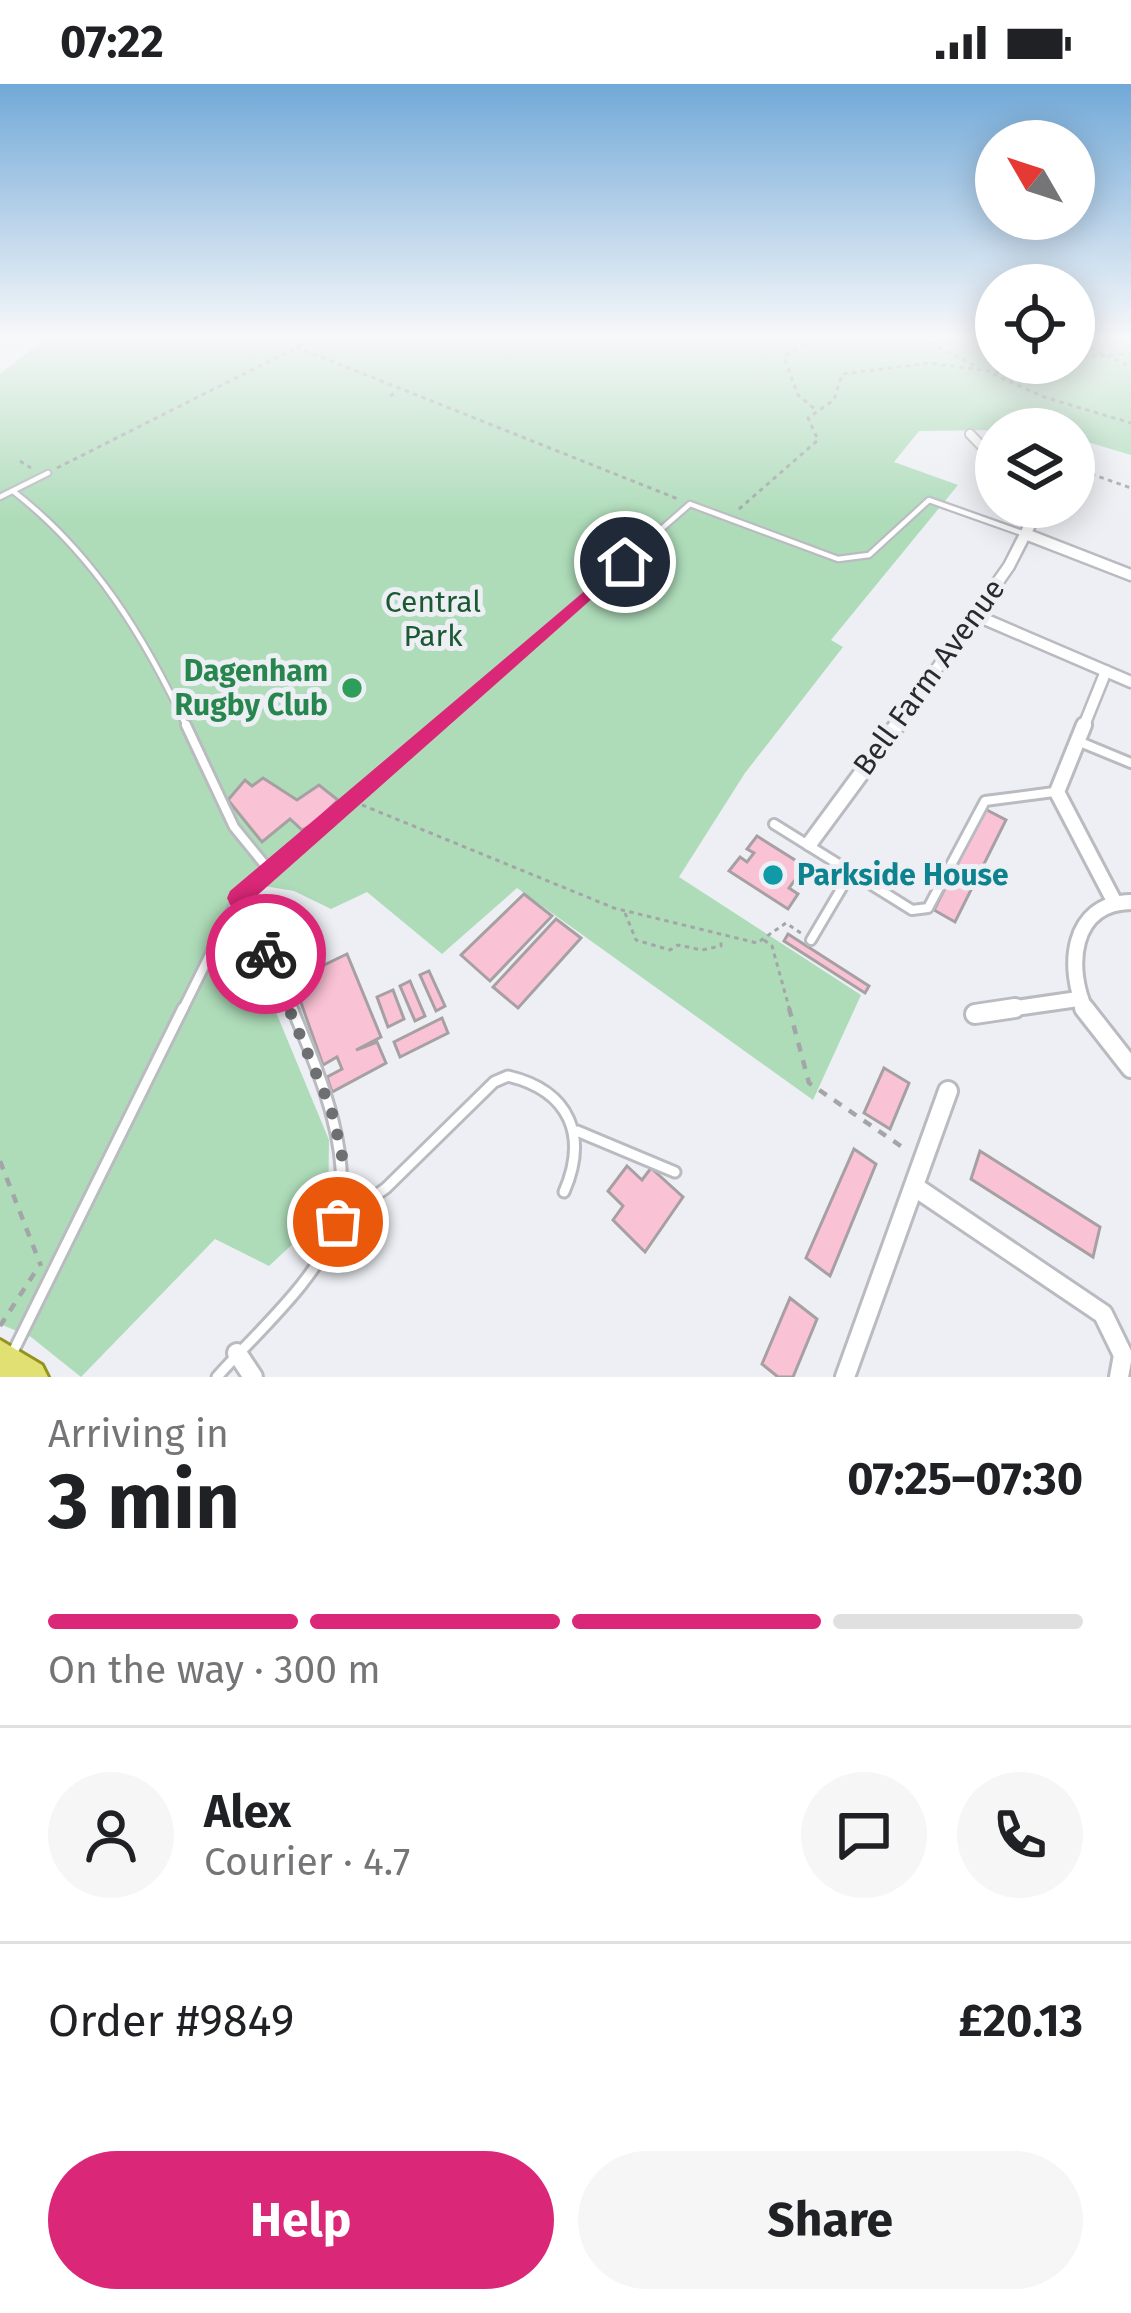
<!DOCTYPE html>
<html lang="en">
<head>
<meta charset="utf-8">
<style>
  body { margin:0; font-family:"Fira Sans",sans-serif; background:#f6f6f6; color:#202124; height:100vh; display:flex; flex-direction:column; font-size:45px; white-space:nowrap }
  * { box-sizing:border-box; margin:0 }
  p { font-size:39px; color:#757577 }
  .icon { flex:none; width:66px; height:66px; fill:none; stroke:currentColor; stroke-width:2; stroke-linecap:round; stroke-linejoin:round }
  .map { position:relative; height:1293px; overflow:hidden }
  .drawer { display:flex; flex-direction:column; background:#fff; flex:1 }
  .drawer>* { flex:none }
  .needle { width:78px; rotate:309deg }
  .tools { position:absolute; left:975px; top:36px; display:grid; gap:24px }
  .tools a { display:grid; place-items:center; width:120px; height:120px; border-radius:50%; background:#fff; box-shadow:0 6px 30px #0003; font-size:60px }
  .pin { position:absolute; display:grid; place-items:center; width:102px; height:102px; color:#fff; margin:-51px; border:6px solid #fff; border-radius:50%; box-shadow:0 3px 12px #0007 }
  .courier { position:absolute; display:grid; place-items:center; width:120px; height:120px; margin:-60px; border:9px solid #db2777; border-radius:50%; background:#fff; color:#222; box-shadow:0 3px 15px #0007 }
  .overview em { font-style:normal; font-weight:700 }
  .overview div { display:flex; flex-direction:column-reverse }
  .overview { display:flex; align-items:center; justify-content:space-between; height:204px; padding:0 48px }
  h1 { font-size:78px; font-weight:700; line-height:90px }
  .bar { display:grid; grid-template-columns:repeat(4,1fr); gap:18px 12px; align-content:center; height:144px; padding:0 48px }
  .bar i { height:15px; border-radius:9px; background:#e0e0e0 }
  .bar .active { background:#db2777 }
  .bar p { grid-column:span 4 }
  .line { display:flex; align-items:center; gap:30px; padding:0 48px; border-top:3px solid #e0e0e0 }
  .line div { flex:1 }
  .round { display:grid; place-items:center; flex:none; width:126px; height:126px; border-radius:63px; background:#f6f6f6 }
  .primary-button { display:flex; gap:24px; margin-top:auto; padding:24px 48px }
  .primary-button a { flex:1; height:138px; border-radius:72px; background:#db2777; color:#fff; font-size:48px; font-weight:700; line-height:138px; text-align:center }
  .primary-button a+a { background:#f6f6f6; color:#202124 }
  .status { display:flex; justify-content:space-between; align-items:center; height:84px; padding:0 60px; background:#fff; direction:ltr }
  .status svg { height:33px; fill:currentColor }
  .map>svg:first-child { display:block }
  .green { fill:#aedcb9 }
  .building { fill:#f9c2d5; stroke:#a6a0a2; stroke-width:3 }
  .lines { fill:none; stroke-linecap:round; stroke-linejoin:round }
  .lane-far2-casing { stroke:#babbc0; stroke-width:9 }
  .lane-far1-casing { stroke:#babbc0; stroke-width:14 }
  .lane-casing { stroke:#babbc0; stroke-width:15 }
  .street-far3-casing { stroke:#babbc0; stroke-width:12 }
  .street-far2-casing { stroke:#babbc0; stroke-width:15 }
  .street-far1-casing { stroke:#babbc0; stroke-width:20 }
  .street-casing { stroke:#babbc0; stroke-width:24 }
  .primary-casing { stroke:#94931e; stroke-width:6 }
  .path-far1 { stroke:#a4a5a9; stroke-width:3; stroke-dasharray:4.5 4.5; stroke-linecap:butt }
  .path { stroke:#a4a5a9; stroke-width:4.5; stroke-dasharray:9 9; stroke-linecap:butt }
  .lane-far2 { stroke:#fff; stroke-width:4.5 }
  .lane-far1 { stroke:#fff; stroke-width:8 }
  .lane { stroke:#fff; stroke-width:9 }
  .street-far3 { stroke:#fff; stroke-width:8 }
  .street-far2 { stroke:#fff; stroke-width:10 }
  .street-far1 { stroke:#fff; stroke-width:14 }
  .street { stroke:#fff; stroke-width:18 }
  .primary { fill:#e1e073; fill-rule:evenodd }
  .route { fill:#db2777 }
  .done { stroke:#6e6f72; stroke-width:12; stroke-dasharray:0 21.6 }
  .leisure-dot { fill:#2e9e5b; stroke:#edeff4; stroke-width:4.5 }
  .culture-dot { fill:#0f9aa8; stroke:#edeff4; stroke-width:4.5 }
  .labels { text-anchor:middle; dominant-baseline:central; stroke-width:10; stroke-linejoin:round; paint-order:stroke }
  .park-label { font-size:30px; fill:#1a5a32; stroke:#edeff4 }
  .leisure-label { font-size:30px; font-weight:bold; fill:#27864d; stroke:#edeff4; text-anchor:end }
  .street-label { font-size:30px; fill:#292a2c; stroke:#edeff4 }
  .culture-label { font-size:30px; font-weight:bold; fill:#0d838f; stroke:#edeff4; text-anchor:start }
</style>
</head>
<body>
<div class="status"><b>07:22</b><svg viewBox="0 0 49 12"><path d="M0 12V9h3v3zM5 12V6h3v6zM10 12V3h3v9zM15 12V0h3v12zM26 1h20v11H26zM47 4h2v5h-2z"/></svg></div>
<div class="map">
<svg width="1131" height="1293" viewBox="0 0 1131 1293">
  <rect width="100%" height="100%" fill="#edeff4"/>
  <path class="green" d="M45,255H996V279H1074V255H1131V371L1074,354V345L919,347L894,378L958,401L831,556L843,563L745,689L679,793L861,911L813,1016L517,804L442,870L367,808L331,825L294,807L253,800L234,827L329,1056L328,1127L269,1182L215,1155L81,1293L31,1253L0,1240V290Z"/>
  <path class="building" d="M263,694L297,716L319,701L338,716L313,740L302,746L290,735L262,758L228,716L245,696L252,702Z
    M985,725L1006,736L955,838L934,826Z
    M757,752L814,788L806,799L797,793L789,804L798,810L788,825L729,787L740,773L747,778L754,769L747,765Z
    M524,810L552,832L490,897L461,871Z
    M556,835L581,854L518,924L493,903Z
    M788,850L869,902L865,909L784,857Z
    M347,870L381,953L356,966L377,958L386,979L332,1008L327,993L342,985L337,973L323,981L293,896Z
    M429,887L445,922L436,927L420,891Z
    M410,897L425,932L415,937L400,902Z
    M393,906L404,935L388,943L377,913Z
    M442,934L448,949L400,973L394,958Z
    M884,984L909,999L890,1045L864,1029Z
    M854,1065L876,1080L830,1192L806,1174Z
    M980,1067L1100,1143L1093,1173L971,1095Z
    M627,1082L642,1096L651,1084L683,1113L645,1168L613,1136L623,1122L608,1107Z
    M790,1214L817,1235L793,1293H778L762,1280Z"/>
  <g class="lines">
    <g class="lane-far2-casing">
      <path id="lane-far2" d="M13,407C93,469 145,553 187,644
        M0,413L48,389
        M433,644L690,420L838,475L869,471L929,416L1025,450"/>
    </g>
    <g class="lane-far1-casing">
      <path id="lane-far1" d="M186,641L234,743L269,786
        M1080,658L1131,679
        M774,740L912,826L928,824L985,717L1054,708
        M238,814L294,927
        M811,856L850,790
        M182,927L238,814L437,641"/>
    </g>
    <g class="lane-casing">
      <path id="lane" d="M577,1047L675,1088
        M337,1139L386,1104L494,998L508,992C571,1007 588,1053 564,1108
        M13,1268L183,924
        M217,1293C253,1252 322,1192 336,1140C356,1071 318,987 292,924"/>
    </g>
    <g class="street-far3-casing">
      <path id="street-far3" d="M970,350L996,377"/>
    </g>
    <g class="street-far2-casing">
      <path id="street-far2" d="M1028,451L1131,491
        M975,531L1131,598
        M895,644L1009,482L1039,423
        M1083,644L1106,587"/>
    </g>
    <g class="street-far1-casing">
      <path id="street-far1" d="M1084,641L1057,708L1114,817
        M810,759L897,641
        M995,927L1078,915
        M1086,927C1066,885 1070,819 1131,818"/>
    </g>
    <g class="street-casing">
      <path id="street" d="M1084,924L1131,984
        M975,930L1015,924
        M915,1103L1103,1230L1123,1271L1119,1293
        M237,1269L253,1293
        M845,1293L948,1007"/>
    </g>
    <g class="primary-casing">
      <path id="primary" d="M0,1256L42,1281L48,1293H0Z"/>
    </g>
    <path class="path-far1" d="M812,255L784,273L798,311L817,327
      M922,255L979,284
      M1074,256L1131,283
      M296,263L678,415
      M1074,273L1131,270
      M993,290L1044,313L1131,339
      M390,312L398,307
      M20,377L31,384
      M57,384L313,255
      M1074,384L1131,404
      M739,425L818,356L808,334L834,316L842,290L929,279L1013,290L1044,279
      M362,721L614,824L757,859L786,839L804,851
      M625,829L636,856L670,866L678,861L702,866L721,862V855
      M764,856L772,862L790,927"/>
    <path class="path" d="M789,924L809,999L908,1067
      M0,1077L41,1182
      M0,1242L39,1182"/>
    <use href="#lane-far2" class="lane-far2"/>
    <use href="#lane-far1" class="lane-far1"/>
    <use href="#lane" class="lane"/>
    <use href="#street-far3" class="street-far3"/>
    <use href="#street-far2" class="street-far2"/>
    <use href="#street-far1" class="street-far1"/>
    <use href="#street" class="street"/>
    <use href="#primary" class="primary"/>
  </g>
  <linearGradient id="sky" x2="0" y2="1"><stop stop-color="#72a9d8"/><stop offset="0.58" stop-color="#f7f8fa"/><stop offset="1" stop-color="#f7f8fa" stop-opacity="0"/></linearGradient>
  <rect width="1131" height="436" fill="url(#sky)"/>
  <path class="route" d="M625,473L630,481L251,817L278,870L274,878H257L227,814L230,807Z"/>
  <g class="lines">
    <path class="done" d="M266,870L331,1025L342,1070L338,1138"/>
  </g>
  <circle class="leisure-dot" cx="352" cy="604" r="12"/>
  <circle class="culture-dot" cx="773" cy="791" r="12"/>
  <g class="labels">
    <g class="park-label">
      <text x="433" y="518">Central<tspan x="433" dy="34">Park</tspan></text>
    </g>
    <g class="leisure-label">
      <text x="328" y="587">Dagenham<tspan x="328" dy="34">Rugby Club</tspan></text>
    </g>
    <g class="street-label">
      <text transform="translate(929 593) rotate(-54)">Bell Farm Avenue</text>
    </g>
    <g class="culture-label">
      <text x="797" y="791">Parkside House</text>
    </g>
  </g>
</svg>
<div class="tools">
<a><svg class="needle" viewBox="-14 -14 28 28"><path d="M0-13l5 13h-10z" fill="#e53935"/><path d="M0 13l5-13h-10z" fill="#757577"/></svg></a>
<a><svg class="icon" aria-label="locate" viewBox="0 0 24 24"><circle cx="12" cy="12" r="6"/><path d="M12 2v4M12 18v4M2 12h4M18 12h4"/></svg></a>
<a><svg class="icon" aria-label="layers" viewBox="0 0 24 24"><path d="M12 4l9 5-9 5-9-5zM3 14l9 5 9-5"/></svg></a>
</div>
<div class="pin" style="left:338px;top:1138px;background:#ea580c"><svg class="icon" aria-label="bag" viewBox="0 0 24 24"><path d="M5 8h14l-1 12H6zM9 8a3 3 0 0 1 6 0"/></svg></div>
<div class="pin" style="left:625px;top:478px;background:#1f2937"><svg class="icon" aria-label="home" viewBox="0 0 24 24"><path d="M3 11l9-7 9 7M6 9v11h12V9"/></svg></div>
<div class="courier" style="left:266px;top:870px"><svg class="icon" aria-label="bike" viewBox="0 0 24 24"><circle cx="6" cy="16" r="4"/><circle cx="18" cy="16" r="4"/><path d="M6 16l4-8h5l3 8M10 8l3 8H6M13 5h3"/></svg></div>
</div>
<section class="drawer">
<div class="overview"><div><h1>3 min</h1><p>Arriving in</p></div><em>07:25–07:30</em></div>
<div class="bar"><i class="active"></i><i class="active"></i><i class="active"></i><i></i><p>On the way · 300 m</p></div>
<div class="line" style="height:216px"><a class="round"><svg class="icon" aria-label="person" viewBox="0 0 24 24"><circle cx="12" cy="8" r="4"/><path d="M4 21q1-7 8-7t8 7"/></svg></a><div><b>Alex</b><p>Courier · 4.7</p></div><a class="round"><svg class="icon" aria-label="chat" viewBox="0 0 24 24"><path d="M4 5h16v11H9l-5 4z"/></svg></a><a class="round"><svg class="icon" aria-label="phone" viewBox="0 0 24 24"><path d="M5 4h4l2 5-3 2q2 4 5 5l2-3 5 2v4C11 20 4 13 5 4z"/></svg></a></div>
<div class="line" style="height:156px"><div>Order #9849</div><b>£20.13</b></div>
<div class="primary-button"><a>Help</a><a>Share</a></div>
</section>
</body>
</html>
